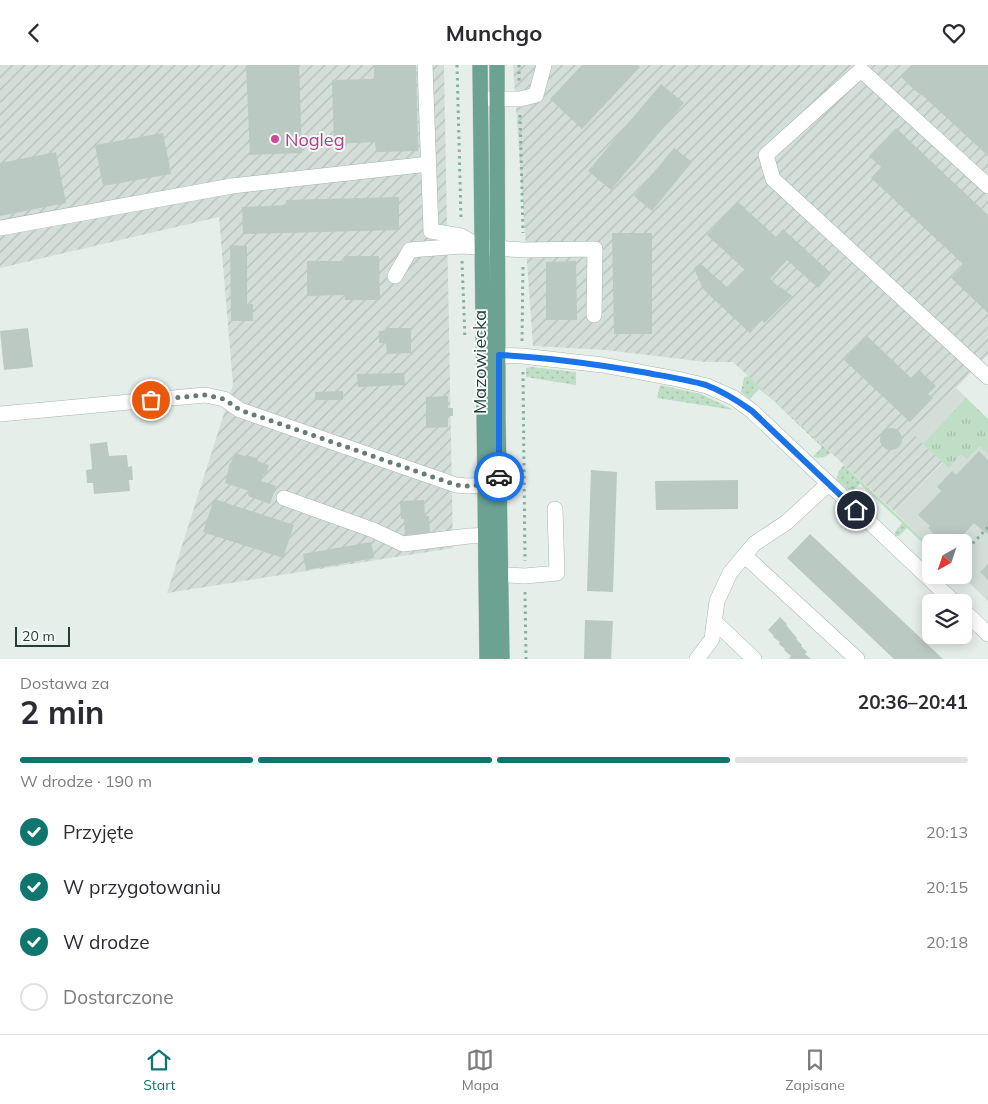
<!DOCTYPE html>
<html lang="pl">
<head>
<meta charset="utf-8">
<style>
  body { margin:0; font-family:Mulish,sans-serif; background:#f2f2f3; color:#2b2b33; height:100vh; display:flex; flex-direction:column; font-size:19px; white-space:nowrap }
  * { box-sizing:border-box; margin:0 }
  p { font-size:16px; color:#7c7c81 }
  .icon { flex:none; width:28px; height:28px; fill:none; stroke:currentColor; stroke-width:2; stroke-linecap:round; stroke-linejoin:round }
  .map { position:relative; height:594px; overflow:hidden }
  .sheet { display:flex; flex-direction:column; background:#fff; flex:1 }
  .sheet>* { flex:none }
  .needle { width:32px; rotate:220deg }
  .tools { position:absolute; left:922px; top:469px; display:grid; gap:10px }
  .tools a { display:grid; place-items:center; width:50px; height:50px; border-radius:8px; background:#fff; box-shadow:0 2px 12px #0003; font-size:25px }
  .scale { position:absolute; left:15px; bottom:12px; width:55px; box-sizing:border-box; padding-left:5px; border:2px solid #243f37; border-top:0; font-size:14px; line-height:18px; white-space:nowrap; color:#243f37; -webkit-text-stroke:4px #f6faf8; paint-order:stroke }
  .pin { position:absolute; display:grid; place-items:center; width:42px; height:42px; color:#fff; margin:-21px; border:2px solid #fff; border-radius:50%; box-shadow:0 1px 5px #0007 }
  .courier { position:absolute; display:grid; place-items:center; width:50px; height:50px; margin:-25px; border:4px solid #1a73e8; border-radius:50%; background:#fff; color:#222; box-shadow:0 1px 6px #0007 }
  .overview em { font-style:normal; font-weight:700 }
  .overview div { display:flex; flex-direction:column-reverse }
  .overview { display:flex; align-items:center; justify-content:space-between; height:85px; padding:0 20px }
  h1 { font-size:32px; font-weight:700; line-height:38px }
  .bar { display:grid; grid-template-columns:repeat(4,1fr); gap:8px 5px; align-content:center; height:60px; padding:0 20px }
  .bar i { height:6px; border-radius:4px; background:#e1e1e2 }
  .bar .on { background:#0f766e }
  .bar p { grid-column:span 4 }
  ol { padding:0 20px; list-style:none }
  li { display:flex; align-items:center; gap:15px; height:55px }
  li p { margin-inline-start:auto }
  li .icon { padding:5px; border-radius:50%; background:#0f766e; color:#fff; stroke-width:4 }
  li:last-child { color:#7c7c81 }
  li i { width:28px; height:28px; border:2px solid #e1e1e2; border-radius:50% }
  header { display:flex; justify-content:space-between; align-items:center; height:65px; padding:0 20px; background:#fff; font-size:22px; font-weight:700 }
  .dock { display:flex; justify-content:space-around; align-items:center; height:70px; border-top:1px solid #e1e1e2; background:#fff; font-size:14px; color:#7c7c81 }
  .dock a { display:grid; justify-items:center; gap:2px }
  .dock .on { color:#0f766e }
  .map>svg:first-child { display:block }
  .built { fill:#d3ded8 }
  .industrial { fill:url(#industrial-furrows) }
  .grass { fill:url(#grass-dots) }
  .park { fill:url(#park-tufts) }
  .building { fill:#bac9c2 }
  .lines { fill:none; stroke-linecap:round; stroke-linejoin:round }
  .minor-casing { stroke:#a7b6b0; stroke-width:16 }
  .major-casing { stroke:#c2c9c7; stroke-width:16 }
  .path { stroke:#86b0a1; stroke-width:3; stroke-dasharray:2.5 4; stroke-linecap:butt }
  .minor { stroke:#fff; stroke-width:15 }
  .major { stroke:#6ba291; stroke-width:15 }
  .done { stroke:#687c75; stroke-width:5; stroke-dasharray:0 9 }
  .route { stroke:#1a73e8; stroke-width:6 }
  .hotel-dot { fill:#d1479c; stroke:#f6faf8; stroke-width:2 }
  .labels { text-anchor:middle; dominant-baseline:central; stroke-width:4; stroke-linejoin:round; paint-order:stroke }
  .hotel-label { font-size:18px; fill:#b23c85; stroke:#f6faf8; text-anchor:start }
  .street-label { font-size:18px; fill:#243f37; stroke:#f6faf8 }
</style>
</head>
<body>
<header><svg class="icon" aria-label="back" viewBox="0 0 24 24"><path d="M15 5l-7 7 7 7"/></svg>Munchgo<svg class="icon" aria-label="heart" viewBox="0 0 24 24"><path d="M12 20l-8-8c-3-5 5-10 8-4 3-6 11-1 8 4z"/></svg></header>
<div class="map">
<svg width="988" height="594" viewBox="0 0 988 594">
  <defs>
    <pattern id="industrial-furrows" width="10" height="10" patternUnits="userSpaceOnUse" patternTransform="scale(1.25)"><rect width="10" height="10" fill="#d3ded8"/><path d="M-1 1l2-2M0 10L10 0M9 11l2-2" fill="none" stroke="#b5c0ba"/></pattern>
    <pattern id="grass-dots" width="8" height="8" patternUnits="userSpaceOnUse" patternTransform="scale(1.25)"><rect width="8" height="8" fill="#bfdec6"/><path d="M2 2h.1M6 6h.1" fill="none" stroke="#a4c0ab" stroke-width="1.8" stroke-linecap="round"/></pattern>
    <pattern id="park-tufts" width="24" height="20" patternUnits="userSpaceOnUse" patternTransform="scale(1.25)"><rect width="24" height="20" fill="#bfdec6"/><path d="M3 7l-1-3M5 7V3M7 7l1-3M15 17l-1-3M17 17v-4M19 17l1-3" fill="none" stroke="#a4c0ab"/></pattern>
  </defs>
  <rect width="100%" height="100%" fill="#e5eee9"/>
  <path class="built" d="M956,323L988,354V536L961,510H964V478H931V482L895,447L942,398L912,370Z"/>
  <path class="industrial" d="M0,0H444L453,483L167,528L233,320L219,152L0,203Z
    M513,0H988V289L913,369L942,397L895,447L733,297H706L606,285L533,281Z"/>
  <path class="grass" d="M531,302L576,307V320L526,312V303Z
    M748,311L831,388C826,392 819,394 813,392L822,382L773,335L759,324L750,334L741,327L744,313Z
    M660,320L701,329L734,345L657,333Z
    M844,400L931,482V486L907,463L899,471H895V467L902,458L860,419L851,427L836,415L839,406Z"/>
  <path class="park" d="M966,333L988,354V388L980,381L967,394L961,389L949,403L923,379Z"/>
  <path class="building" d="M246,0H299L302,88L250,90Z
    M374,0H416L418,86L376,87L375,77L334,79L332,15L374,14Z
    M582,0H638L640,2L582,64L550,34Z
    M912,0H988V91L920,28L919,29L901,12Z
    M661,19L684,38L611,125L588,106Z
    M896,63L988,150V248L951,213L964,200L871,113L881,102L869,91Z
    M163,68L171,109L103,121L95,80Z
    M674,83L692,97L652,146L634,131Z
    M56,87L66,138L0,151V98Z
    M399,132V165L243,169L242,142L287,140L286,135Z
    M738,137L776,172L783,164L831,208L818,223L787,195L770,214L780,223L781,222L792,231L764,258L762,255L750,268L703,224L694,203L700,198L728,223L745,205L707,170Z
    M612,168H652V269H614Z
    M230,180L247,181V239H253V256H231Z
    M344,191H379L380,235H345V230L307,231V196H344Z
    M576,196L577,255H546V197Z
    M28,263L33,302L4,305L0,266Z
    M386,263H411V288L387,289L386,278H379V266H386Z
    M867,271L911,313L919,305L936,321L928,329L933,333L910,357L844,295Z
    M404,308L405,320L358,322L357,309Z
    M343,326V335H315V327Z
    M448,331V343H453V351H448V362L426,363V332Z
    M880 374a11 11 0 1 1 22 0a11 11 0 1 1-22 0Z
    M107,377L109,391L127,390L128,402L132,401L133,415H129L130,426L94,429L93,418H87L86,405L92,404L90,379Z
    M979,386L988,395V468L987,469L974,458L956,478H947L940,471L938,473L928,463L930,461L918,450L941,426L937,422L952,406L956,410Z
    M235,388L247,392V390L258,394L257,396L269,400L266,410L263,409L261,416L276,421L270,439L248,431L249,426L225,418L230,398H231Z
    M591,405L617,407L613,527L587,526Z
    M738,415V444L656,445L655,416Z
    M214,434L294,460L283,493L203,467Z
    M424,435L425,451H429L430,469L405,470L404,454H401L400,436Z
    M810,469L943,594H894L787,493Z
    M371,477L374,493L306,505L303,489Z
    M988,499V515L980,507Z
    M780,552L787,559L786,560L797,573L796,574L802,580L801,581L807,587L805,589L811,594H791L789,593L791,591L784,585L785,584L779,579L780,577L773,572L774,571L768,565Z
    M585,555L613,556L611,594H584Z"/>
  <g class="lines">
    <g class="minor-casing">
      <path id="minor" d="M425,0L431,166L461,171L478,181
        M484,34H520L536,30L544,0
        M988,121L861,5L766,90L773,114L988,312
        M0,163L232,121L429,99
        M395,211L410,185L462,181L524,185L595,184L594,250
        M487,290L522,291L603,300L677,314L707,321L734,333L752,346L955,538
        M0,349L205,330L224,334L240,345L456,420L468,421L498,419
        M284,433L373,465L403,479L469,471L497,470
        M745,491L857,594
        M487,509L525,511L557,508L555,444
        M964,546L988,569
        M714,556L754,594
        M697,594L712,574L717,536L730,508L754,479L787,457L828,419"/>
    </g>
    <g class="major-casing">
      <path id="major" d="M480,0L487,594
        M497,0L498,354L502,594"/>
    </g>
    <path class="path" d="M457,0L461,154
      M519,0V18
      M520,50L523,168
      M462,196L465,274
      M522,276L523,200
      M523,307L525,496
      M964,488L988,462
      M525,527L526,594"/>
    <use href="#minor" class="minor"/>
    <use href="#major" class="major"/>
  </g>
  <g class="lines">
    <path class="done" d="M151,335L205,330L224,334L240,345L456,420L468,421L500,418L499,412"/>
    <path class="route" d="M499,412V290C547,292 595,299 642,307C663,311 685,314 706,320C722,326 738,336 752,346L856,445"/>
  </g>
  <circle class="hotel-dot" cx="275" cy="74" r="5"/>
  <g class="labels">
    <g class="hotel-label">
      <text x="285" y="74">Nogleg</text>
    </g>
    <g class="street-label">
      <text transform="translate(479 297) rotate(-90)">Mazowiecka</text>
    </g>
  </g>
</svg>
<div class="tools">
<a><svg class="needle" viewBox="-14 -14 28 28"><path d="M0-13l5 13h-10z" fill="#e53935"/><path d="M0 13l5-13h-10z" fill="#7c7c81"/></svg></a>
<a><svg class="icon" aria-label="layers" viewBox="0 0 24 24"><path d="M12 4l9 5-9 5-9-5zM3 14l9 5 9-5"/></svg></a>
</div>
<div class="scale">20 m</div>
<div class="pin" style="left:151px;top:335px;background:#ea580c"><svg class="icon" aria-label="bag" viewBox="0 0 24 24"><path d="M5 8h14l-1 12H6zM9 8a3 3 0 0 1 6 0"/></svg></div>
<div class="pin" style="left:856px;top:445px;background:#1f2937"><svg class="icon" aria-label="home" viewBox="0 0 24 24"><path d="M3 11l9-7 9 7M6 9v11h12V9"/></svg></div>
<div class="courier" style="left:499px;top:412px"><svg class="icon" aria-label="car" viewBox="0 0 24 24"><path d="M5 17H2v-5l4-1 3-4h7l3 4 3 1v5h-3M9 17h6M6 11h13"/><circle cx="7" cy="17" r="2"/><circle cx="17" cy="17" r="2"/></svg></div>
</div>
<section class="sheet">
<div class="overview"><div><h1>2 min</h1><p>Dostawa za</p></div><em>20:36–20:41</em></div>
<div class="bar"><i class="on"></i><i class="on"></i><i class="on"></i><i></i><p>W drodze · 190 m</p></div>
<ol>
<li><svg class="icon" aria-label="check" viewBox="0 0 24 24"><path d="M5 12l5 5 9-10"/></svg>Przyjęte<p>20:13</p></li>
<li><svg class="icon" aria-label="check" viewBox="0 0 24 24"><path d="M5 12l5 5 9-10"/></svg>W przygotowaniu<p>20:15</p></li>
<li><svg class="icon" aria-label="check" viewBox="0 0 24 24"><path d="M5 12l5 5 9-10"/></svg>W drodze<p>20:18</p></li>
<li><i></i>Dostarczone</li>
</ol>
</section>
<nav class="dock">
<a class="on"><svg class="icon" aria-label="home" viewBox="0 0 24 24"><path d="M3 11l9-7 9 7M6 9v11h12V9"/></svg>Start</a>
<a><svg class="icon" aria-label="map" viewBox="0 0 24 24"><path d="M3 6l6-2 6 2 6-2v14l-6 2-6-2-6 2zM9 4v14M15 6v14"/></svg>Mapa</a>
<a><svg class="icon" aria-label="saved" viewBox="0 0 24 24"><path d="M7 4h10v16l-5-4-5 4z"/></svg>Zapisane</a>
</nav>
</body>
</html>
